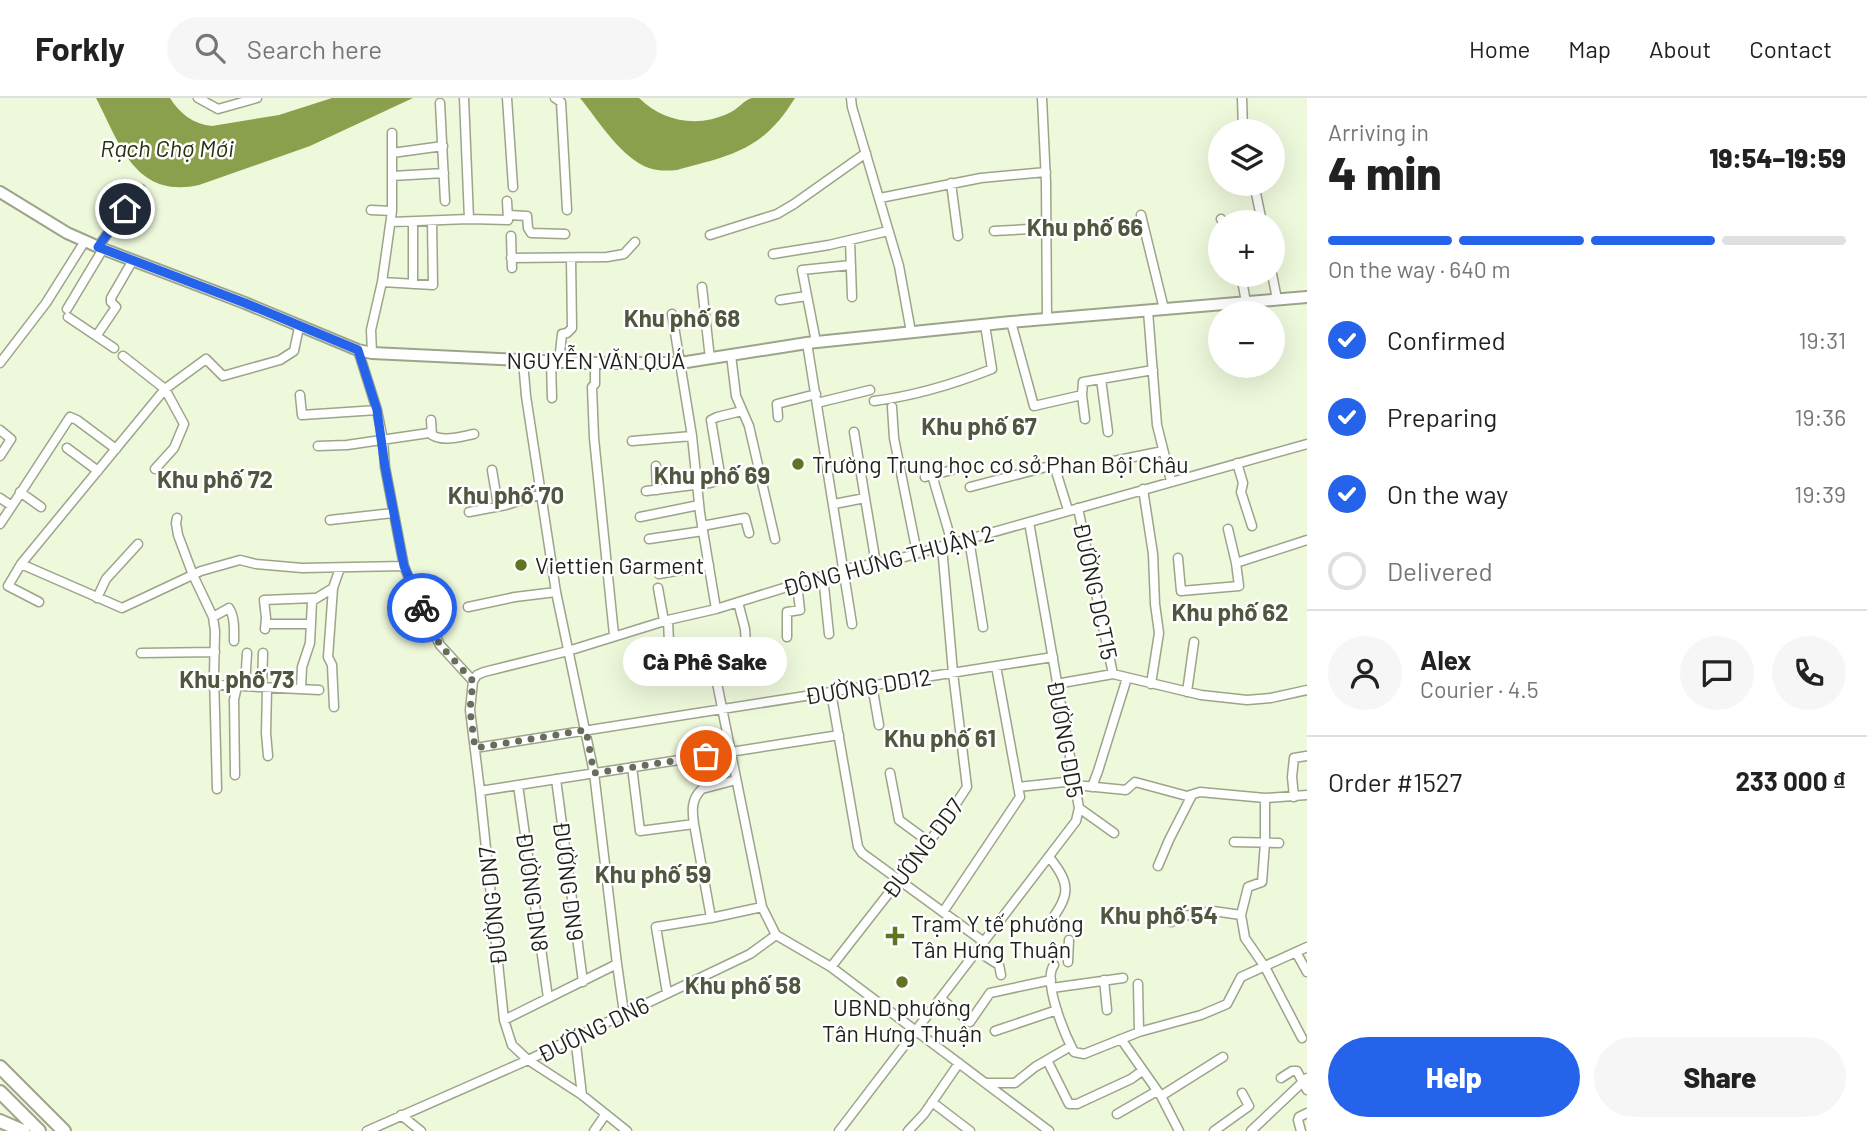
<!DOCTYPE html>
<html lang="en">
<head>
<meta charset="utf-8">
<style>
  body { margin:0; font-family:Barlow,sans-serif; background:#f6f6f6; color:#222; height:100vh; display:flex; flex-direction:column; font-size:26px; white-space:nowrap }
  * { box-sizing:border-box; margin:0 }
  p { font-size:23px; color:#767676 }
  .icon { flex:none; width:38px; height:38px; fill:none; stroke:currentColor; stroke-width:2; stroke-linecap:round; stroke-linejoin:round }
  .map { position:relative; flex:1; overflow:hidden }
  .side { display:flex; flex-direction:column; background:#fff; width:560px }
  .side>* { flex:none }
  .fabs { position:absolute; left:1208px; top:21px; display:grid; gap:14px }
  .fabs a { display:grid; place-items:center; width:77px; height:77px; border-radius:50%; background:#fff; box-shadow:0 7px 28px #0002; font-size:35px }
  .pin { position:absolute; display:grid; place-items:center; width:60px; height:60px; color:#fff; margin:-30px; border:4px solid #fff; border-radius:50%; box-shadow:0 2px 7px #0007 }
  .courier { position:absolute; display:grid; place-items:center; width:70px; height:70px; margin:-35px; border:5px solid #2563eb; border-radius:50%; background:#fff; color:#222; box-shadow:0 2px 9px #0007 }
  .bubble { position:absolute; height:49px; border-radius:24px; background:#fff; box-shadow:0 7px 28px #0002; font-size:23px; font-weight:800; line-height:49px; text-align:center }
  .summary em { font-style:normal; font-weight:800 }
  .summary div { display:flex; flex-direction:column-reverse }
  .summary { display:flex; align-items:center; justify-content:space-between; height:119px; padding:0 21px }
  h1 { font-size:46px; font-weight:800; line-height:52px }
  .bar { display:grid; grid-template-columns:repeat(4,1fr); gap:10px 7px; align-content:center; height:84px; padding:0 21px }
  .bar i { height:9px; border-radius:5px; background:#e0e0e0 }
  .bar .selected { background:#2563eb }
  .bar p { grid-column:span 4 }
  .line { display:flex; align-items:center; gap:18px; padding:0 21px; border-top:2px solid #e0e0e0 }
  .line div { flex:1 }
  .round { display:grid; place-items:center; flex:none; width:74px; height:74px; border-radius:37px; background:#f6f6f6 }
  ol { padding:0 21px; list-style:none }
  li { display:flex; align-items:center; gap:21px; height:77px }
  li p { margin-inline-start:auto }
  li .icon { padding:7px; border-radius:50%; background:#2563eb; color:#fff; stroke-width:4 }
  li:last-child { color:#767676 }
  li i { width:38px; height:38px; border:4px solid #e0e0e0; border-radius:50% }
  .button { display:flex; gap:14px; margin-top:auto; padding:14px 21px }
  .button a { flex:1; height:80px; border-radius:42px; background:#2563eb; color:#fff; font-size:28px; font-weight:800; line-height:80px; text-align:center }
  .button a+a { background:#f6f6f6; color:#222 }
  header { display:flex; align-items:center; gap:42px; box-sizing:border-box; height:98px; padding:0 35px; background:#fff; border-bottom:2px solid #e0e0e0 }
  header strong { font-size:33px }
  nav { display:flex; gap:38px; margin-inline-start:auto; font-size:24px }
  .search { width:490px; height:63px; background:#f6f6f6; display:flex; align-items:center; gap:18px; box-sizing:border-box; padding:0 24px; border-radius:38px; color:#767676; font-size:26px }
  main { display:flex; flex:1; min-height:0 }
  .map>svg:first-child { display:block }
  .water { fill:#8aa04d }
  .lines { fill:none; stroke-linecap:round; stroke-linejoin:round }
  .minor-casing { stroke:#9ca48a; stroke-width:11 }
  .major-casing { stroke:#9ca48a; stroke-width:14 }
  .highway-casing { stroke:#9ca48a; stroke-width:16 }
  .minor { stroke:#fff; stroke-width:8 }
  .major { stroke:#fff; stroke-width:10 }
  .highway { stroke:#fff; stroke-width:12 }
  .done { stroke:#676d5c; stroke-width:7; stroke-dasharray:0 12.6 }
  .route { stroke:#2563eb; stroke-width:9 }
  .poi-dot { fill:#617424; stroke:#fff; stroke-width:2.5 }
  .labels { text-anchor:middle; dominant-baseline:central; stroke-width:5; stroke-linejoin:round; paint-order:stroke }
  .street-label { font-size:23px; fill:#1f2218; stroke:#fff }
  .poi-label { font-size:23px; fill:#1f2218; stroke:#fff; text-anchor:start }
  .water-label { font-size:24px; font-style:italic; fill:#29310e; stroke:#fff }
  .neighbourhood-label { font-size:24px; font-weight:bold; fill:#4f573f; stroke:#fff }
</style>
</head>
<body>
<header>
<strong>Forkly</strong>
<div class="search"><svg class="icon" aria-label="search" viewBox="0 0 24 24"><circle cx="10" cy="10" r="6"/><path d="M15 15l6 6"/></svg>Search here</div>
<nav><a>Home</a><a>Map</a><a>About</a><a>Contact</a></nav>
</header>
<main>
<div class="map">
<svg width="1307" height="1033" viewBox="0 0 1307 1033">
  <rect width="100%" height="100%" fill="#eef8db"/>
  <path class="water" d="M96,0H170C180,16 193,26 212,28L279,17L332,0H413L310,48L199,87C135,101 120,46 96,0Z
    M580,0H639C663,24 698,30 729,15C737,12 744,2 752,0C760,0 785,0 795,0C763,52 733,57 677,72C667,73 658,73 649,70C622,61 598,22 580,0Z"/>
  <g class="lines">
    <g class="minor-casing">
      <path id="minor" d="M198,0L218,11L257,0
        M464,0L469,121
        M507,0L513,89
        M555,0L561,4L567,112
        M851,0L852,9L899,168L911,234
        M1042,0L1046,84L1047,221
        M1242,0L1243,33
        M440,5L445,103
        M392,55L443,48
        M392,78L444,75
        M951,85L958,138
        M1254,86L1262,124
        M880,100L981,80L1046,74
        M371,112L392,113
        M508,117L527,118L528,130L531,135L565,136
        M1141,117L1164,211
        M1221,121L1223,124
        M391,124L469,121L508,122L507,103
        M413,125V186
        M994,133L1047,130
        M710,137L777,116L794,106L866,55
        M511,138L512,170
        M850,142L852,199
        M98,149L125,111L141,91
        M773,156L829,147L888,133
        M511,160L607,159L624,156L635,144
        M1272,176L1277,201
        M1241,177L1246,204
        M382,184L433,187L432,123
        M702,189L710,261
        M780,202L807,198
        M67,211L103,151
        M1148,213L1157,327L1171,383
        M672,216L692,338L700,415L716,511
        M68,219L114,250
        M1011,224L1034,308L1082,297L1083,284L1153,272
        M97,237L116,209L111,204V200L133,162
        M816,244L802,172L851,167
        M807,245L852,526
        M358,252L377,312L383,342L385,369L404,468L416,498L440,547L473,583
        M372,255L371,232L382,184L392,113V35
        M731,257L736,298L749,328L775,441
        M123,258L165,291L184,326L174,350L155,371
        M523,263L526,298L556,494L594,675L617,866L624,915
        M551,264L552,300
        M559,264L562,236L567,235L572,230L571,160
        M0,265L46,205L85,143
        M595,265V286L592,289L594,340L614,537
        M1101,281L1108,334
        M300,297L302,317L377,312
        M1082,297L1085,321
        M874,303C914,298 954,286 992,271L985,227
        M817,305L870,292
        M892,309L894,340L917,455
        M778,319L777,306L816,296
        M431,322L432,337
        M0,332L11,341L0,358
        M854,334L876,466
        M632,343L692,338
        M318,348L347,347L429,335C441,345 459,339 474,336
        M67,350L98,373
        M1109,364L1163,353
        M1237,365L1243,385L1241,394L1252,428
        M656,368L657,392
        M492,372L498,408
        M932,377L952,445
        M925,379L952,372
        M721,382L711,322L717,319L742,313
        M970,389L1054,367L1068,412
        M1143,391L1153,456L1155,506L1159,535L1151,586
        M646,393L710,385L727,380
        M20,394L41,409
        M0,400L12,408L0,426
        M834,406L865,400
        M12,408L70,319L77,322L116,351
        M1078,410L1113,576
        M469,414L506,407L542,396
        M640,419L699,407
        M177,420L176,425L178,437L193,477L213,519L215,533L214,577L217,691
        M330,422L393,415
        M702,428L745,420L749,435
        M649,441L703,433
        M969,441L983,529
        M1178,460L1181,493L1239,488L1236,465L1228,431
        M1236,465L1307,442
        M21,466L165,291L206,261L223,278L280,262L294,253L299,229
        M659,476L709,467
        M823,478L829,536
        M658,490L664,523
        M97,500L106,481L138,446
        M39,504L8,488L21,466L122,510L201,473L240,462L256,466L302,470L404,468
        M738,504L745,531L747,562
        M468,509L515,499L556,494
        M213,519L229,510C235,519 234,532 234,543
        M668,522L670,567
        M266,526H311
        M265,531L266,520L264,502L314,500
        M787,539V514L800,512L797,486
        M141,555L215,554
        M473,583L477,577L484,574L568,553L668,522L716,511L845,471L894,462L1307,346
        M473,583L470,612L480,693L504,922L512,947L528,962L582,997L627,1033
        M717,585L759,794L762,809L776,837
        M203,586L319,592
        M1056,586L1113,576L1201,597L1247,602L1271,600L1307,592
        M872,587L879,627
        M245,588L247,555
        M262,589L263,555
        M267,590L266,635L268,658
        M301,591L302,569L310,545L312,503L333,490
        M831,594L858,749L862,755L984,844
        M1187,594L1194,544
        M334,609L332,567L328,559L333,490L340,470
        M475,650L1053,559
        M632,669L640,733L694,726L711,820
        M890,675L899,722L929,744
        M235,677L234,602L237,588
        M556,681L583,884
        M518,687L548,900
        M1075,687L1126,692L1135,684L1187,698L1200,694L1265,700L1307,697
        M1018,689L1074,683
        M1092,689L1098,673L1127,580
        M480,693L839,637
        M1294,699L1292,679L1294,660L1306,658
        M1265,700V745L1262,784L1248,789L1241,817L1245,840L1265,869L1302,940
        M1079,710L1114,735
        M694,726C692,713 691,701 702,691L736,682
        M1234,744L1279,745
        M1158,768L1169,742L1192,697
        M943,814L1020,699L996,568
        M1171,824L1172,818L1191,817L1213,813L1241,817
        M1047,828C1068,799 1074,789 1049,759
        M776,837L831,869L1049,1033
        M977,853L999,867L1001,877
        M1296,854L1307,874
        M1068,864L1069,842
        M1054,867C1042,883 1065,937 1074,954L1084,956L1139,934L1201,917L1227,906L1241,879L1307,849
        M831,869L942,727L967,689L953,575L942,448
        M1104,882L1107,912
        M1138,886L1139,934
        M1052,890L1123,880
        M667,895L656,829L711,820L762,809
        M941,901L970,924L990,895L1051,882
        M504,922L617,866
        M995,933L1057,912
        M575,938L582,997
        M1121,941L1161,998L1179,1033
        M1047,962L1069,1006H1077L1131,981L1142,973
        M1281,980L1292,973H1297L1307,992
        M986,985H1015L1035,969L1071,948
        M1161,998L1223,959
        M932,1004L970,1033
        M1117,1016L1157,993
        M401,1017L421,1033
        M367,1033L528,962L750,856L776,837
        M594,1033L605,1017
        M839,1033L1076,723L1079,710L1029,424
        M908,1033L924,1016L959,965
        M1214,1033L1249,1008L1242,995
        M1251,1033L1307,980
        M1301,1033L1298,1022L1299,1019L1307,1015"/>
    </g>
    <g class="major-casing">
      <path id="major" d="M0,94L67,135L103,151L245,205L358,252L372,255L585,265H680L807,245L1011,224L1307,199"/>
    </g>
    <g class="highway-casing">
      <path id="highway" d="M0,969L64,1033
        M0,994L39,1033
        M0,1023L23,1033"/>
    </g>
    <use href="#minor" class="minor"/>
    <use href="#major" class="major"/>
    <use href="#highway" class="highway"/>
  </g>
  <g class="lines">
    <path class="done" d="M422,510L440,547L473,583L470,612L475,650L586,632L594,675L706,658"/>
    <path class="route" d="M125,111L98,149L245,205L358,252L377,312L385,369L404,468L422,510"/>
  </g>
  <g class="poi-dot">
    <circle cx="798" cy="366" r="7"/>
    <circle cx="521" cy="467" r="7"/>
    <path d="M891.5 827.5h7v7h7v7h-7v7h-7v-7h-7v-7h7z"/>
    <circle cx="902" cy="884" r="7"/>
  </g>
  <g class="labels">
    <g class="street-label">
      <text x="596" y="262">NGUYỄN VĂN QUÁ</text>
      <text transform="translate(888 462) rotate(-15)">ĐÔNG HƯNG THUẬN 2</text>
      <text transform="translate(1096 493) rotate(78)">ĐƯỜNG DCT15</text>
      <text transform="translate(868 588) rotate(-9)">ĐƯỜNG DD12</text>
      <text transform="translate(1066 641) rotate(80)">ĐƯỜNG DD5</text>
      <text transform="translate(922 750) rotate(-53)">ĐƯỜNG DD7</text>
      <text transform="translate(569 783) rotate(83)">ĐƯỜNG DN9</text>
      <text transform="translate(533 794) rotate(82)">ĐƯỜNG DN8</text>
      <text transform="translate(492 808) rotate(-96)">ĐƯỜNG DN7</text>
      <text transform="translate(593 931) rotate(-26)">ĐƯỜNG DN6</text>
    </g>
    <g class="poi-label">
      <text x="812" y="366">Trường Trung học cơ sở Phan Bội Châu</text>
      <text x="535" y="467">Viettien Garment</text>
      <text x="911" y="825">Trạm Y tế phường<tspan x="911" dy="26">Tân Hưng Thuận</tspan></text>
      <text x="902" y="909" text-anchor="middle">UBND phường<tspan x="902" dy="26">Tân Hưng Thuận</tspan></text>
    </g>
    <g class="water-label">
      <text x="167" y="49">Rạch Chợ Mới</text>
    </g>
    <g class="neighbourhood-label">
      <text x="1085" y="128">Khu phố 66</text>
      <text x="682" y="219">Khu phố 68</text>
      <text x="979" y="327">Khu phố 67</text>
      <text x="712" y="376">Khu phố 69</text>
      <text x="215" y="380">Khu phố 72</text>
      <text x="506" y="396">Khu phố 70</text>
      <text x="1230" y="513">Khu phố 62</text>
      <text x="237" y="580">Khu phố 73</text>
      <text x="940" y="639">Khu phố 61</text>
      <text x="653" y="775">Khu phố 59</text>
      <text x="1159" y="816">Khu phố 54</text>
      <text x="743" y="886">Khu phố 58</text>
    </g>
  </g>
</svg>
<div class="fabs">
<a><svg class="icon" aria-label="layers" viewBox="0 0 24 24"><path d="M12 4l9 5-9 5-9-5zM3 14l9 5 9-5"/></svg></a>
<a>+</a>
<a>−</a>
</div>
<div class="pin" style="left:706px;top:658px;background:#ea580c"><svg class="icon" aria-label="bag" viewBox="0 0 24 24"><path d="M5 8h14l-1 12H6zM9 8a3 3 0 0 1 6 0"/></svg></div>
<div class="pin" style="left:125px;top:111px;background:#1f2937"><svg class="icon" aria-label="home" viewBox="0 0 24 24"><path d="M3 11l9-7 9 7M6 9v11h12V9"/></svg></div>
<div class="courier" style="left:422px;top:510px"><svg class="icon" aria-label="bike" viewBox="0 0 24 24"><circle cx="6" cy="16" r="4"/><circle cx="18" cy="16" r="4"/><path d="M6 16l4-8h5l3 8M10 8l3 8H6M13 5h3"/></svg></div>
<div class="bubble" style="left:623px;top:539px;width:164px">Cà Phê Sake</div>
</div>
<section class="side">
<div class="summary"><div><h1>4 min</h1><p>Arriving in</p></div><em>19:54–19:59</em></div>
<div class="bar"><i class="selected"></i><i class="selected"></i><i class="selected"></i><i></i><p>On the way · 640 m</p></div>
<ol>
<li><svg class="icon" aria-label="check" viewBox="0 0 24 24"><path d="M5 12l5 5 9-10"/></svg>Confirmed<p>19:31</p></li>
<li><svg class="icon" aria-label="check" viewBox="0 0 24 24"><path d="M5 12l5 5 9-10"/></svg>Preparing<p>19:36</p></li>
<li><svg class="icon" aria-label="check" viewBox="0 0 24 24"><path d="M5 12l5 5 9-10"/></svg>On the way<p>19:39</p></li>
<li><i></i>Delivered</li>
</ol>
<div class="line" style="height:126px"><a class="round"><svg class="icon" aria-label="person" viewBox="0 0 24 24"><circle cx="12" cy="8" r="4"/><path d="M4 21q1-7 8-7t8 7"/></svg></a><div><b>Alex</b><p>Courier · 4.5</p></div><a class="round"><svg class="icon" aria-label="chat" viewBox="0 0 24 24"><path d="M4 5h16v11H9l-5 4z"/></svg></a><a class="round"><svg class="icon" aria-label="phone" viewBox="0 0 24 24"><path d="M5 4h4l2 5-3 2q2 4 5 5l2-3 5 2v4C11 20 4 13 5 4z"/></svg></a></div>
<div class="line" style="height:91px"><div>Order #1527</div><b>233 000 ₫</b></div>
<div class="button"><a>Help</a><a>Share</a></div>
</section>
</main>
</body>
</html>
